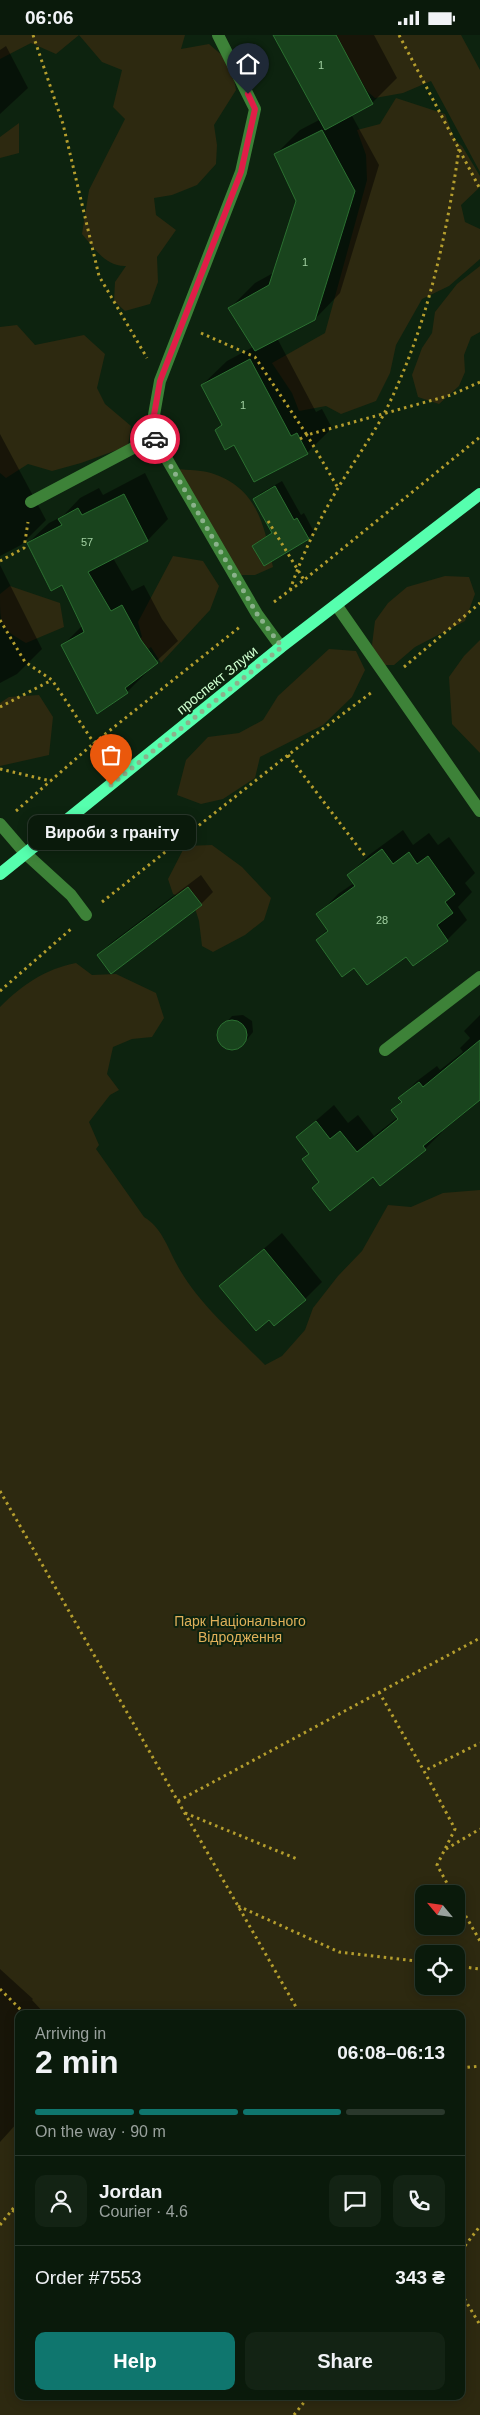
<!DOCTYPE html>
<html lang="en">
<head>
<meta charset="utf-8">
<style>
  body { margin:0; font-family:Helvetica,sans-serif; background:#132314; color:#f1f3f6; height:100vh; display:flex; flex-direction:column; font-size:19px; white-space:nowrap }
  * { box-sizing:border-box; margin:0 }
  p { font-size:16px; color:#99a19d }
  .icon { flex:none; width:28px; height:28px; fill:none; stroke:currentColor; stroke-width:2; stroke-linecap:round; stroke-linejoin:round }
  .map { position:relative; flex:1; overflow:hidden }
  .details { position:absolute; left:15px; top:1975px; width:450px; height:390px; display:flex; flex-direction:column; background:#0a1a0b; border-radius:10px; box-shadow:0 2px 12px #0003,0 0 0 1px #2a382c }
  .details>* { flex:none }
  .needle { width:32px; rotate:299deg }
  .fabs { position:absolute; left:415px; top:1850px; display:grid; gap:10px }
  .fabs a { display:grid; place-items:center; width:50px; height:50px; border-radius:10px; background:#0a1a0b; box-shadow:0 2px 12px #0003,0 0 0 1px #2a382c; font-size:25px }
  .pin { position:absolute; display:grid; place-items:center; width:42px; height:42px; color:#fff; margin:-51px -21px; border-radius:50% 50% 50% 0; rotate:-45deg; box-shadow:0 0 5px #0007 }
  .pin .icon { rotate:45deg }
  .courier { position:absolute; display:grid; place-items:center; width:50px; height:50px; margin:-25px; border:4px solid #e11d48; border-radius:50%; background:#fff; color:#222; box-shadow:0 1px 6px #0007 }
  .bubble { position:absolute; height:35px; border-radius:10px; background:#0a1a0b; box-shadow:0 2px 12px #0003,0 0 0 1px #2a382c; font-size:16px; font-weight:800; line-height:35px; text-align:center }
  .overview em { font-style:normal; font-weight:800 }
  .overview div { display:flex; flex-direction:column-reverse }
  .overview { display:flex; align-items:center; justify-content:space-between; height:85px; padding:0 20px }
  h1 { font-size:32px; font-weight:800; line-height:38px }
  .bar { display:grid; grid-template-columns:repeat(4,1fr); gap:8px 5px; align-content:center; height:60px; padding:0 20px }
  .bar i { height:6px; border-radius:4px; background:#2a382c }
  .bar .active { background:#0f766e }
  .bar p { grid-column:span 4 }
  .line { display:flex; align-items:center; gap:12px; padding:0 20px; border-top:1px solid #2a382c }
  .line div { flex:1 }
  .round { display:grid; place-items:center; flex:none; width:52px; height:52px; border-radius:10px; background:#132314 }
  .primary-button { display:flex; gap:10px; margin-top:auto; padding:10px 20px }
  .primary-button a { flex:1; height:58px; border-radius:10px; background:#0f766e; color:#fff; font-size:20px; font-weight:800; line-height:58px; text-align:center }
  .primary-button a+a { background:#132314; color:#f1f3f6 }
  .status { display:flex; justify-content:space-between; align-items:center; height:35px; padding:0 25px; background:#0a1a0b; direction:ltr }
  .status svg { height:14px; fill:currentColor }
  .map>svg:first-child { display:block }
  .green { fill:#2d2910; fill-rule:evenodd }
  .shadow { fill:#0007 }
  .building { fill:#19441d; stroke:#2b7031 }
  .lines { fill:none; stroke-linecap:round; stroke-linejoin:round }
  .path { stroke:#b59e2d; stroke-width:3; stroke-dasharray:2.5 4; stroke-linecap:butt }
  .minor { stroke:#3d8238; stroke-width:12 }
  .major { stroke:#56ffae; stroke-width:12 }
  .done { stroke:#8bb28c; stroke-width:5; stroke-dasharray:0 9 }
  .route { stroke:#e11d48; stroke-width:6 }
  .labels { text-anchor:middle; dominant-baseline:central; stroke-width:4; stroke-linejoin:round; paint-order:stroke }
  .number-label { font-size:11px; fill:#a2d0a2 }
  .street-label { font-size:14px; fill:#cfffcf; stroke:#0d230f }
  .park-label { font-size:14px; fill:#e0b05a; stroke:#0d230f }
</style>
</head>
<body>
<div class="status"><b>06:06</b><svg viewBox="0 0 49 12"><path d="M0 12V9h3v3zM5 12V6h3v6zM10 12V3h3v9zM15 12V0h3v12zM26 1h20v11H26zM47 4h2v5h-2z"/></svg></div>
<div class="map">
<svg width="480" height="2380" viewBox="0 0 480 2380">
  <rect width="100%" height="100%" fill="#0d230f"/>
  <path class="green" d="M0,0H185L181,14L209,9L231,28L236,55L214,90L217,110L216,129L197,150L172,160L154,163L156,180L176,195L157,222L158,247L150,269L125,276L114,266L115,247L126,231C106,232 94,213 82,199L89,155L125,84L113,72L122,35L102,27L79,0L56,19L31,8L0,24Z
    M333,0H461L480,35V137L431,46L403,58L375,63L368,57Z
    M396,63L445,79L455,105L462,111L480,141V152L461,170L465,187L480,194V224L449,251L422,264L396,310L390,338L376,366L341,379L326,371L299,376L292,358L272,328L325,298L367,145L366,120L357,95L380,89Z
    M19,88V118L0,123V102Z
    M480,231V297L471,302L464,320L465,337L459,351L439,369L418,362L412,340L422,313L432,298L435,277L457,249Z
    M17,290L35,310L84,300L105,319L97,353L105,369L131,391L128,411L81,428L52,436L28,429L6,443L0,438V292Z
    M177,434C188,435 201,435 211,438C258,453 264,490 273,532L255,540H230Z
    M173,521L203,526L219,551L210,575L161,628L151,612L102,646L105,625L142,602L138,587Z
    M445,541L469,542L475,559L465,586L415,612L394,630H379L372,610L375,586L388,568L407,552Z
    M10,551L60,568L64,592L26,608C0,593 0,590 0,559Z
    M480,605V718L452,689L449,642L464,621Z
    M329,614L356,616L365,635L352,662L323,690L260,722L255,743L223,764L201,769L177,760L186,725L208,702L239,698L263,685L278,661Z
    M39,660L53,682L49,720L0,731V668L9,662Z
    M212,810L242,832L271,863L264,885L245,900L213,917L202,911L199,886L193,867L173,859L168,844L185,811Z
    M76,928L92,940L116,939L156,958L164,983L152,1002L132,1004L113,1012L107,1039L119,1055L110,1060L89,1087L99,1110L96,1114L144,1182C161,1192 167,1211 176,1228C197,1268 234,1298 265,1330L282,1321L305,1295L313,1273L338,1241L362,1216L388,1170L411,1172L443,1158L480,1155V2380H0V972C22,950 45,934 76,928ZM424,1859H456V1891H424ZM424,1919H456V1951H424ZM19,1979H461V2361H19Z"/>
  <path class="shadow" d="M275,0H374L397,43L372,68L351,79L379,130L340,258L315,284L277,303L316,377L322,374L332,393L307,418L235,408L216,395L223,388L202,350L227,326L253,312L230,273L255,248L275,237L297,166L276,119L300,95L321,84Z
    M6,11L28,53L0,79V15Z
    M0,399L46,485L21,510L0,521Z
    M145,438L168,484L148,505L113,523L132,556L144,550L162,584L178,606L147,635L148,636L127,657L63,610L83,590L63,549L28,508L49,488L63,481L80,463L99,453L103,460Z
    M282,446L301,480L304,478L314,497L308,503L253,511L273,497L255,464L261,458Z
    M0,530L42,614L17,639L0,648Z
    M403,795L413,810L429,798L438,810L449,802L475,838L465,848L472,857L458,872L467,885L447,905L407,921L355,931L317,905L328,894L318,880L338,859L354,848L349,840L369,820Z
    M201,840L213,857L201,869L98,920L111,908Z
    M243,980L252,986L253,997L240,1013L228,1014L220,1008L218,997L232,981Z
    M480,980V1061L441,1095L442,1097L425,1114L373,1140L320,1146L310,1118L297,1102L334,1070L348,1088L358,1080L374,1101L398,1082L393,1075L402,1066L400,1063L417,1046L437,1031L440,1035L463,1017L460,1013L470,1003L464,996Z
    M282,1198L322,1247L305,1264L269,1283L221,1251Z
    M0,1934L33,1964L32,1965L45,1979H19V2086L0,2107Z"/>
  <path class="building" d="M273,0H336L373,69L325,95Z
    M322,95L355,156L315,285L255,316L228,273L269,250L296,166L274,119Z
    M250,324L291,401L297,398L308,419L254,447L234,410L225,415L215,395L222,390L201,350Z
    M275,451L294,485L297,483L309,504L264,531L252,511L272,498L253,464Z
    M124,459L148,506L88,537L111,576L122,570L141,605L158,628L125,653L128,658L97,679L61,610L84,597L82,592L62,550L51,556L27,508L62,490L58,484L78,473L82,480Z
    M382,814L393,829L409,817L417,829L428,821L455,859L445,867L453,878L437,890L448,906L413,931L406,922L367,950L354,933L342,942L316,905L328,896L316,879L355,851L347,840Z
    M188,852L202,870L111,939L97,920Z
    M217 1000a15 15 0 1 1 30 0a15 15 0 1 1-30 0Z
    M480,1005V1065L423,1111L426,1115L380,1151L373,1142L330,1176L312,1153L319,1147L302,1124L309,1119L296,1102L316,1086L330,1104L340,1096L357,1117L398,1084L391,1075L402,1067L398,1063L419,1047L423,1052Z
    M264,1214L306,1265L274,1291L269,1285L256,1296L219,1251Z"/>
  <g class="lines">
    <path class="path" d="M33,0L63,89L99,241L147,323
      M399,0L480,154
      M201,298L255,322L307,400L451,360L480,347
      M300,404L307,400L338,453
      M268,486L304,545
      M0,526L24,513L28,487
      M290,555C302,520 319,485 338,453C353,428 370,404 384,379C426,296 446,205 459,114
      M274,567L304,545L480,402
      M0,585L25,627L52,645L94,708
      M404,632L480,568
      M0,672L52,645
      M288,720L365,821
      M0,734L51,746
      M16,776L94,708L241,591
      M102,867L288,720L372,657
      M0,956L71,894
      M0,1456L300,1979
      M379,1657L424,1736
      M178,1766L480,1603
      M185,1778L297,1824
      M446,1814L480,1794
      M453,1859L437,1830L455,1794L424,1736L480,1708
      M456,1864L480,1906
      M238,1871L339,1917L424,1927
      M456,1931L480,1934
      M0,1954L25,1979
      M461,2033L480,2031
      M12,2175L19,2165
      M0,2190L12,2175L19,2179
      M461,2216L480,2191
      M461,2258L480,2290
      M294,2380L309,2361"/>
    <path class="minor" d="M218,0L255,74L241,137L160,346L154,380V402L257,579L281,612
      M31,467L154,402
      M337,571L480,776
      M0,789L25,818L71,860L86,880
      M385,1015L480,942"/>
    <path class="major" d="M0,839L281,612L480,459"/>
  </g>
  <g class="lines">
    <path class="done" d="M111,750L282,612L257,579L155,404"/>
    <path class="route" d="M155,404L154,380L160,346L241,137L255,74L248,59"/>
  </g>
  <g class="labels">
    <g class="number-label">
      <text x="321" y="30">1</text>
      <text x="305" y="227">1</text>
      <text x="243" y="370">1</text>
      <text x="87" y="507">57</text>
      <text x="382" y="885">28</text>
    </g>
    <g class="street-label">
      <text transform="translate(217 645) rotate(-39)">проспект Злуки</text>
    </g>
    <g class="park-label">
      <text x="240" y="1586">Парк Національного<tspan x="240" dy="16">Відродження</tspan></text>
    </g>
  </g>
</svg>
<div class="fabs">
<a><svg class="needle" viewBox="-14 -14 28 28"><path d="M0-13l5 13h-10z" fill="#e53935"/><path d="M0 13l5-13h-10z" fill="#99a19d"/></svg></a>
<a><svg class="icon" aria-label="locate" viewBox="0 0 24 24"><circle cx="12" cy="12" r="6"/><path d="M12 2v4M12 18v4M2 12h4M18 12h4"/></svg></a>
</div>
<div class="pin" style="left:111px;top:750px;background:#ea580c"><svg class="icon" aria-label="bag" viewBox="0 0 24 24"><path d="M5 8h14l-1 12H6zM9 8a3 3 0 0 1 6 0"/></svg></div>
<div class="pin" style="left:248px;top:59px;background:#1f2937"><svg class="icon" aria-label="home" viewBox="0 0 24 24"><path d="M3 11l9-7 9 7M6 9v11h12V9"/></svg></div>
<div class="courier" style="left:155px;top:404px"><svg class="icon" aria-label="car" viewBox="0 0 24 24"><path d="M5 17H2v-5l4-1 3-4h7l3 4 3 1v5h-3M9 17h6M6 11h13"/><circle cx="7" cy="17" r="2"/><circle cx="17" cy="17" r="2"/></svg></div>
<div class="bubble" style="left:28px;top:780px;width:168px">Вироби з граніту</div>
<section class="details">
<div class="overview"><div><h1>2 min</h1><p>Arriving in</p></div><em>06:08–06:13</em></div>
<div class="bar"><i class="active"></i><i class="active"></i><i class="active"></i><i></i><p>On the way · 90 m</p></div>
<div class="line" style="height:90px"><a class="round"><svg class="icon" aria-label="person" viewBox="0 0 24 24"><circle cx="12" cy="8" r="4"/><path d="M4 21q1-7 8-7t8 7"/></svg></a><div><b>Jordan</b><p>Courier · 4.6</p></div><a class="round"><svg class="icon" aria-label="chat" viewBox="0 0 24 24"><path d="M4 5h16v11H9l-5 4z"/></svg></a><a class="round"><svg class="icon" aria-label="phone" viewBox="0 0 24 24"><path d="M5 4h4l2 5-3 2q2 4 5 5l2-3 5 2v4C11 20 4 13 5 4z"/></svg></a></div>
<div class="line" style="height:65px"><div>Order #7553</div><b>343 ₴</b></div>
<div class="primary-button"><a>Help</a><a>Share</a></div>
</section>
</div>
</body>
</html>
